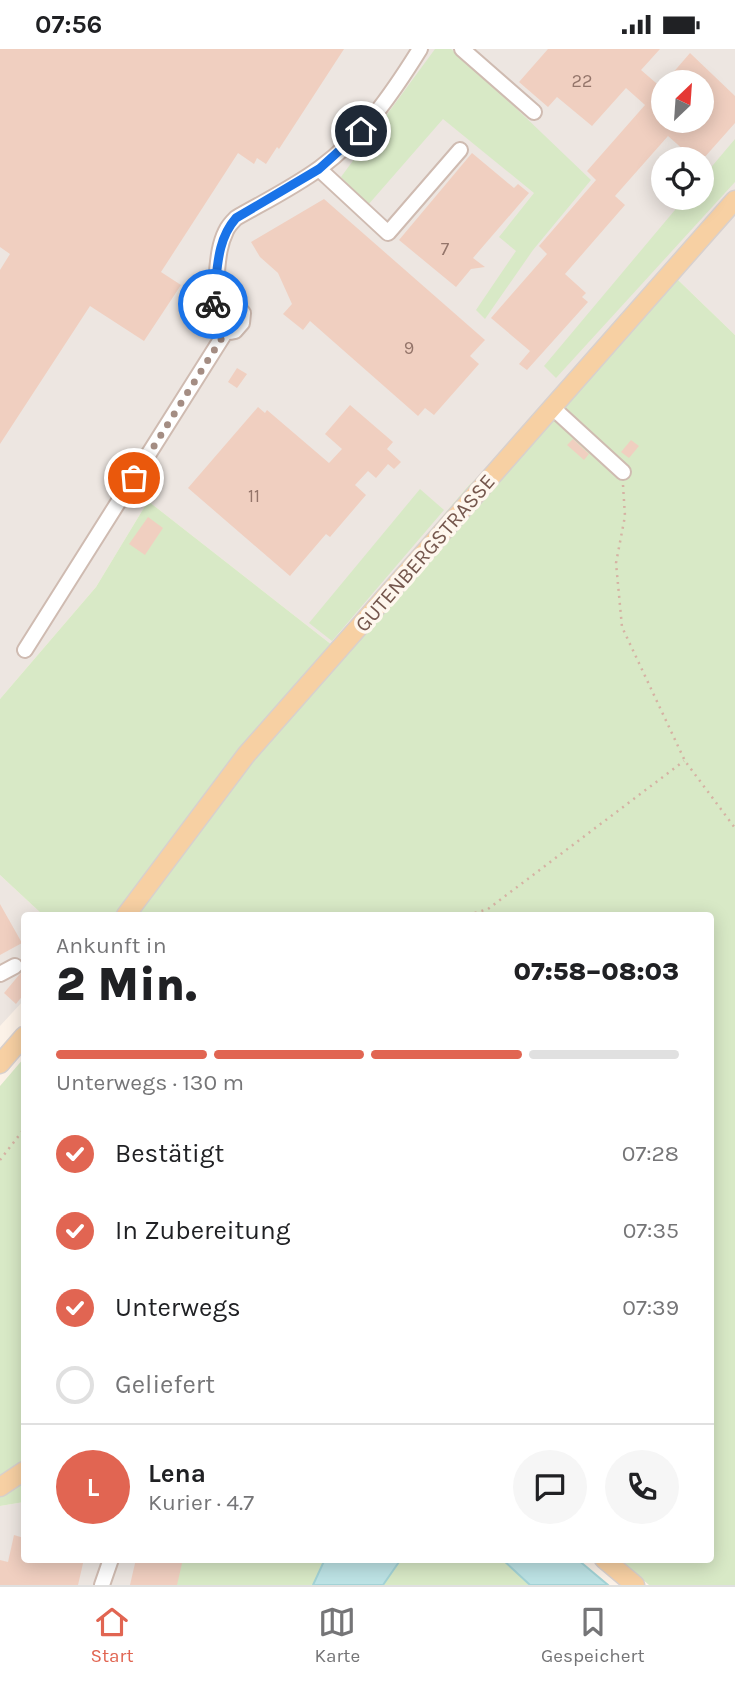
<!DOCTYPE html>
<html lang="de">
<head>
<meta charset="utf-8">
<style>
  body { margin:0; font-family:Karla,sans-serif; background:#f6f6f6; color:#202124; height:100vh; display:flex; flex-direction:column; font-size:26px; white-space:nowrap }
  * { box-sizing:border-box; margin:0 }
  p { font-size:23px; color:#757577 }
  .icon { flex:none; width:38px; height:38px; fill:none; stroke:currentColor; stroke-width:2; stroke-linecap:round; stroke-linejoin:round }
  .map { position:relative; flex:1; overflow:hidden }
  .sheet { position:absolute; left:21px; top:863px; width:693px; height:651px; display:flex; flex-direction:column; background:#fff; border-radius:7px; box-shadow:0 4px 18px #0003 }
  .sheet>* { flex:none }
  .needle { width:46px; rotate:25deg }
  .buttons { position:absolute; left:651px; top:21px; display:grid; gap:14px }
  .buttons a { display:grid; place-items:center; width:63px; height:63px; border-radius:50%; background:#fff; box-shadow:0 4px 18px #0003; font-size:35px }
  .pin { position:absolute; display:grid; place-items:center; width:60px; height:60px; color:#fff; margin:-30px; border:4px solid #fff; border-radius:50%; box-shadow:0 2px 7px #0007 }
  .courier { position:absolute; display:grid; place-items:center; width:70px; height:70px; margin:-35px; border:5px solid #1a73e8; border-radius:50%; background:#fff; color:#222; box-shadow:0 2px 9px #0007 }
  .summary em { font-style:normal; font-weight:800 }
  .summary div { display:flex; flex-direction:column-reverse }
  .summary { display:flex; align-items:center; justify-content:space-between; height:119px; padding:0 35px }
  h1 { font-size:46px; font-weight:800; line-height:52px }
  .bar { display:grid; grid-template-columns:repeat(4,1fr); gap:10px 7px; align-content:center; height:84px; padding:0 35px }
  .bar i { height:9px; border-radius:5px; background:#e0e0e0 }
  .bar .current { background:#e16552 }
  .bar p { grid-column:span 4 }
  .line { display:flex; align-items:center; gap:18px; padding:0 35px; border-top:2px solid #e0e0e0 }
  .line div { flex:1 }
  .round { display:grid; place-items:center; flex:none; width:74px; height:74px; border-radius:37px; background:#f6f6f6 }
  ol { padding:0 35px; list-style:none }
  li { display:flex; align-items:center; gap:21px; height:77px }
  li p { margin-inline-start:auto }
  li .icon { padding:7px; border-radius:50%; background:#e16552; color:#fff; stroke-width:4 }
  li:last-child { color:#757577 }
  li i { width:38px; height:38px; border:4px solid #e0e0e0; border-radius:50% }
  .status { display:flex; justify-content:space-between; align-items:center; height:49px; padding:0 35px; background:#fff; direction:ltr }
  .status svg { height:19px; fill:currentColor }
  .tabs { display:flex; justify-content:space-around; align-items:center; height:98px; border-top:2px solid #e0e0e0; background:#fff; font-size:19px; color:#757577 }
  .tabs a { display:grid; justify-items:center; gap:4px }
  .tabs .current { color:#e16552 }
  .map>svg:first-child { display:block }
  .industrial { fill:#ede6e1; fill-rule:evenodd }
  .green { fill:#d8e9c6 }
  .water { fill:#bde3e5; stroke:#a3d3d6; stroke-width:2 }
  .building { fill:#f0cfc0 }
  .lines { fill:none; stroke-linecap:round; stroke-linejoin:round }
  .minor-casing { stroke:#cfbbb1; stroke-width:18 }
  .major-casing { stroke:#d8d0cd; stroke-width:21 }
  .path { stroke:#d5b2a3; stroke-width:2.5; stroke-dasharray:2 5; stroke-linecap:butt }
  .minor { stroke:#fff; stroke-width:14 }
  .major { stroke:#f7d0a3; stroke-width:18 }
  .done { stroke:#a48d83; stroke-width:7; stroke-dasharray:0 12.6 }
  .route { stroke:#1a73e8; stroke-width:9 }
  .labels { text-anchor:middle; dominant-baseline:central; stroke-width:7; stroke-linejoin:round; paint-order:stroke }
  .number-label { font-size:18px; fill:#94756a }
  .street-label { font-size:21px; fill:#75574d; stroke:#fef7ee }
</style>
</head>
<body>
<div class="status"><b>07:56</b><svg viewBox="0 0 49 12"><path d="M0 12V9h3v3zM5 12V6h3v6zM10 12V3h3v9zM15 12V0h3v12zM26 1h20v11H26zM47 4h2v5h-2z"/></svg></div>
<div class="map">
<svg width="735" height="1536" viewBox="0 0 735 1536">
  <rect width="100%" height="100%" fill="#fcf2e8"/>
  <path class="industrial" d="M0,0H735V286L676,229L553,359L469,436L332,596L148,452L96,538L0,650ZM663,33H702V72H663ZM663,110H702V149H663Z
    M0,826L43,866H24V951L0,977Z
    M24,1453V1510H193L188,1536H0V1457Z"/>
  <path class="green" d="M435,0H451L475,20L591,131L533,201L485,270L476,261L516,202L499,188L534,144L443,70L368,156L341,128Z
    M735,90V133L556,329L544,317L685,149H702V129Z
    M676,229L735,286V1536H649L619,1510H710V866H43L0,826V650L96,538L148,452L332,596L469,436L553,359Z
    M420,440L444,461L332,592L309,574Z
    M24,1009V1453L0,1457V1037Z
    M179,1510H577L609,1536H173Z"/>
  <path class="water" d="M325,1510H401L383,1536H313Z
    M502,1510H577L608,1536H530Z"/>
  <path class="building" d="M0,0H344L279,100L277,98L266,115L257,109L254,115L238,104L161,223L181,236L144,292L90,257L0,395V221L10,205L0,198Z
    M548,0H660L641,21L663,40V72H702V33H665L690,4L735,47V74L703,110H694L668,87L615,147L625,156L565,225L586,244L582,248L588,253L527,321L519,315L530,302L491,269L547,205L539,197L596,131L587,122L645,56L626,39L592,77L557,48L548,58L519,33Z
    M472,104L514,139L518,135L529,144L473,209L485,218L471,220L456,238L399,191Z
    M324,150L485,291L470,307L479,315L434,366L425,359L418,367L310,272L303,281L283,265L292,255L278,224L260,208L251,193Z
    M237,319L247,325L237,339L228,333Z
    M350,356L393,393L387,400L401,413L394,420L388,415L376,429L368,422L355,436L366,446L330,488L326,485L290,527L188,439L258,358L265,364L267,361L329,414L342,400L325,385Z
    M573,390L589,405L584,411L567,396Z
    M631,391L639,397L629,409L621,403Z
    M148,468L163,479L145,506L129,495Z
    M0,855L22,894L0,906Z
    M24,920V945L16,955L4,944Z
    M14,1486L24,1489V1510H84L78,1536H0V1511L8,1513Z
    M136,1510H183L177,1536H130Z"/>
  <g class="lines">
    <g class="minor-casing">
      <path id="minor" d="M462,0L534,63
        M319,120L388,184L460,101
        M216,232L243,264L242,274L235,282C202,290 215,249 216,232C218,215 218,198 226,182C228,177 232,173 236,169C264,153 294,138 320,119C363,87 392,45 420,0
        M553,359L623,423
        M25,601L225,284
        M0,925L15,917
        M102,1536L111,1510"/>
    </g>
    <g class="major-casing">
      <path id="major" d="M126,866L246,706L735,151
        M0,1015L24,987
        M0,1438L24,1422
        M604,1510L635,1536"/>
    </g>
    <path class="path" d="M623,436L625,467L616,514L622,578L685,712L735,779
      M468,866L488,860L684,712
      M0,1111L24,1080"/>
    <use href="#minor" class="minor"/>
    <use href="#major" class="major"/>
  </g>
  <g class="lines">
    <path class="done" d="M134,429L225,284L214,276L213,255"/>
    <path class="route" d="M213,255C218,224 215,193 236,169L319,120L361,82"/>
  </g>
  <g class="labels">
    <g class="number-label">
      <text x="582" y="32">22</text>
      <text x="445" y="200">7</text>
      <text x="409" y="299">9</text>
      <text x="254" y="447">11</text>
    </g>
    <g class="street-label">
      <text transform="translate(425 504) rotate(-49)">GUTENBERGSTRASSE</text>
    </g>
  </g>
</svg>
<div class="buttons">
<a><svg class="needle" viewBox="-14 -14 28 28"><path d="M0-13l5 13h-10z" fill="#e53935"/><path d="M0 13l5-13h-10z" fill="#757577"/></svg></a>
<a><svg class="icon" aria-label="locate" viewBox="0 0 24 24"><circle cx="12" cy="12" r="6"/><path d="M12 2v4M12 18v4M2 12h4M18 12h4"/></svg></a>
</div>
<div class="pin" style="left:134px;top:429px;background:#ea580c"><svg class="icon" aria-label="bag" viewBox="0 0 24 24"><path d="M5 8h14l-1 12H6zM9 8a3 3 0 0 1 6 0"/></svg></div>
<div class="pin" style="left:361px;top:82px;background:#1f2937"><svg class="icon" aria-label="home" viewBox="0 0 24 24"><path d="M3 11l9-7 9 7M6 9v11h12V9"/></svg></div>
<div class="courier" style="left:213px;top:255px"><svg class="icon" aria-label="bike" viewBox="0 0 24 24"><circle cx="6" cy="16" r="4"/><circle cx="18" cy="16" r="4"/><path d="M6 16l4-8h5l3 8M10 8l3 8H6M13 5h3"/></svg></div>
<section class="sheet">
<div class="summary"><div><h1>2 Min.</h1><p>Ankunft in</p></div><em>07:58–08:03</em></div>
<div class="bar"><i class="current"></i><i class="current"></i><i class="current"></i><i></i><p>Unterwegs · 130 m</p></div>
<ol>
<li><svg class="icon" aria-label="check" viewBox="0 0 24 24"><path d="M5 12l5 5 9-10"/></svg>Bestätigt<p>07:28</p></li>
<li><svg class="icon" aria-label="check" viewBox="0 0 24 24"><path d="M5 12l5 5 9-10"/></svg>In Zubereitung<p>07:35</p></li>
<li><svg class="icon" aria-label="check" viewBox="0 0 24 24"><path d="M5 12l5 5 9-10"/></svg>Unterwegs<p>07:39</p></li>
<li><i></i>Geliefert</li>
</ol>
<div class="line" style="height:126px"><b class="round" style="background:#e16552;color:#fff">L</b><div><b>Lena</b><p>Kurier · 4.7</p></div><a class="round"><svg class="icon" aria-label="chat" viewBox="0 0 24 24"><path d="M4 5h16v11H9l-5 4z"/></svg></a><a class="round"><svg class="icon" aria-label="phone" viewBox="0 0 24 24"><path d="M5 4h4l2 5-3 2q2 4 5 5l2-3 5 2v4C11 20 4 13 5 4z"/></svg></a></div>
</section>
</div>
<nav class="tabs">
<a class="current"><svg class="icon" aria-label="home" viewBox="0 0 24 24"><path d="M3 11l9-7 9 7M6 9v11h12V9"/></svg>Start</a>
<a><svg class="icon" aria-label="map" viewBox="0 0 24 24"><path d="M3 6l6-2 6 2 6-2v14l-6 2-6-2-6 2zM9 4v14M15 6v14"/></svg>Karte</a>
<a><svg class="icon" aria-label="saved" viewBox="0 0 24 24"><path d="M7 4h10v16l-5-4-5 4z"/></svg>Gespeichert</a>
</nav>
</body>
</html>
